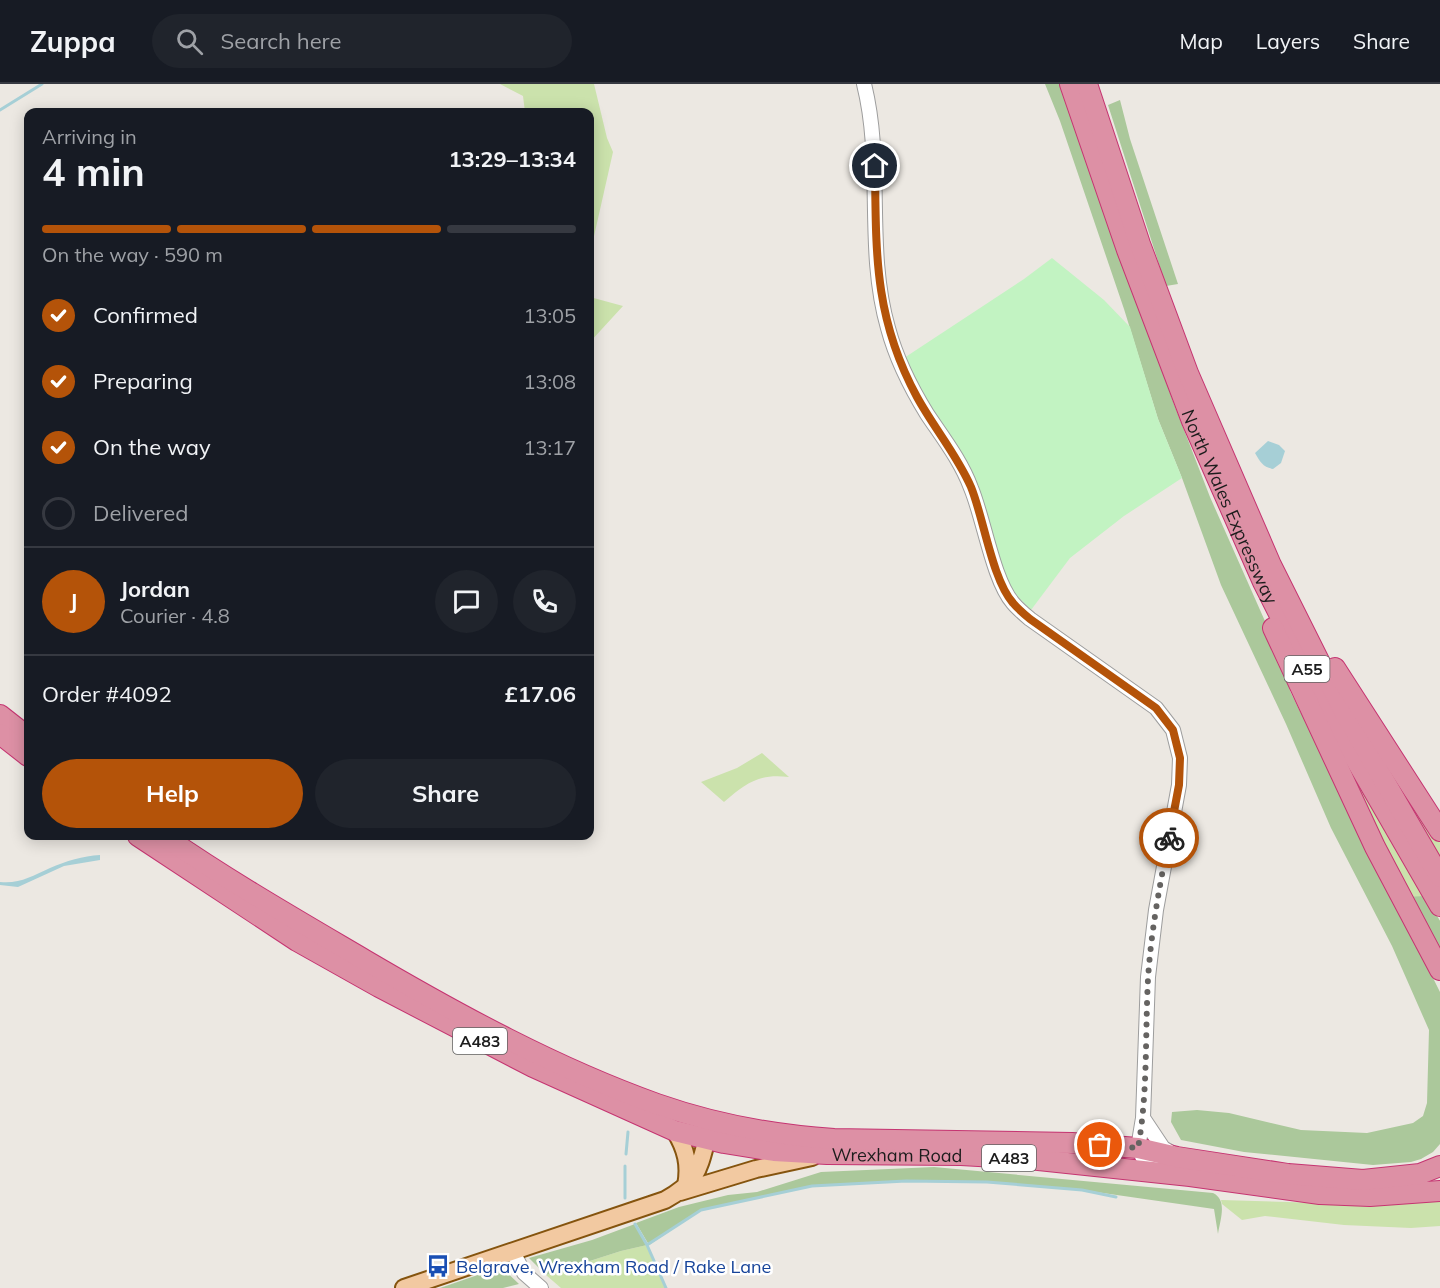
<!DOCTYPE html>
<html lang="en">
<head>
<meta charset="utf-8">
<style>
  body { margin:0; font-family:Mulish,sans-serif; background:#20242c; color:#f1f3f6; height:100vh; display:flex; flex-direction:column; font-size:22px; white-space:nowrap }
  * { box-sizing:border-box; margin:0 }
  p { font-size:20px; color:#9ea1a6 }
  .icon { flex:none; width:33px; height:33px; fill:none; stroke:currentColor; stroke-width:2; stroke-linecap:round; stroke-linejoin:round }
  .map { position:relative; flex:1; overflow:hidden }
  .sheet { position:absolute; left:24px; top:24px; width:570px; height:732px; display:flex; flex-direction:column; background:#171b24; border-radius:12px; box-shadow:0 3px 15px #0003 }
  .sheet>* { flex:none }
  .pin { position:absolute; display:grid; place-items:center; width:51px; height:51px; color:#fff; margin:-26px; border:3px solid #fff; border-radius:50%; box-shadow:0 2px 6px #0007 }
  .courier { position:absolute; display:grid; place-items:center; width:60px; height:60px; margin:-30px; border:4px solid #b45309; border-radius:50%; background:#fff; color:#222; box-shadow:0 2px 8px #0007 }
  .summary em { font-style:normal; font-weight:700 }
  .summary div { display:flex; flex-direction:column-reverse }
  .summary { display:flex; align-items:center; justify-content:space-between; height:102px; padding:0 18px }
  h1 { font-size:39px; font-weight:700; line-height:45px }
  .bar { display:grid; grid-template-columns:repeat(4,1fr); gap:9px 6px; align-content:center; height:72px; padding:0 18px }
  .bar i { height:8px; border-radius:4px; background:#363941 }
  .bar .on { background:#b45309 }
  .bar p { grid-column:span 4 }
  .line { display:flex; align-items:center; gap:15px; padding:0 18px; border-top:2px solid #363941 }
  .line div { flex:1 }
  .round { display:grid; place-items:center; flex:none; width:63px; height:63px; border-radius:32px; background:#20242c }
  ol { padding:0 18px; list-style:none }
  li { display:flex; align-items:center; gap:18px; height:66px }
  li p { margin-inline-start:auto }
  li .icon { padding:6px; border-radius:50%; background:#b45309; color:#fff; stroke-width:4 }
  li:last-child { color:#9ea1a6 }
  li i { width:33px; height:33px; border:3px solid #363941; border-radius:50% }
  .action { display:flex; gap:12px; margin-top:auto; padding:12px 18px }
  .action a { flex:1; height:69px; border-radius:36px; background:#b45309; color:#fff; font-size:24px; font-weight:700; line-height:69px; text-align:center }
  .action a+a { background:#20242c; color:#f1f3f6 }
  header { display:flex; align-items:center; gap:36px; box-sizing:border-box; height:84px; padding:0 30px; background:#171b24; border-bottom:2px solid #363941 }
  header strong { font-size:28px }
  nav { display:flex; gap:33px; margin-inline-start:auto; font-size:21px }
  .search { width:420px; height:54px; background:#20242c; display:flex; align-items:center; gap:15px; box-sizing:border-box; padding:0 21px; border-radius:33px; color:#9ea1a6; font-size:22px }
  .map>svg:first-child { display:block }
  .grass { fill:#cbe2ac }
  .forest { fill:#abc89b }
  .park { fill:#c2f3c2 }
  .water { fill:#a6cfd6 }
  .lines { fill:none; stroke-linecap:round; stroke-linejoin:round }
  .stream { stroke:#a6cfd6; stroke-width:3 }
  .minor-casing { stroke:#9d9d9d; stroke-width:16 }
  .major-casing { stroke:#85540e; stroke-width:20 }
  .highway-casing { stroke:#c53471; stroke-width:22 }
  .minor { stroke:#fff; stroke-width:14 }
  .major { stroke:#f2c9a1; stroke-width:16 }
  .highway { stroke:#dd90a5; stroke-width:20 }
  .done { stroke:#656361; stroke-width:6; stroke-dasharray:0 10.8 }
  .route { stroke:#b45309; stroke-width:8 }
  .labels { text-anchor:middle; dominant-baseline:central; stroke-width:5; stroke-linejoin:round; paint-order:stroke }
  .shield { fill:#fff; stroke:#606060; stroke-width:1.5 }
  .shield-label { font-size:16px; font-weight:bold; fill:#1c1c1c }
  .street-label { font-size:18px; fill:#1c1c1c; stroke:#fff }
  .transit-label { font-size:18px; fill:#164399; stroke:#fff; text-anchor:start }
</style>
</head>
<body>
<header>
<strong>Zuppa</strong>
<div class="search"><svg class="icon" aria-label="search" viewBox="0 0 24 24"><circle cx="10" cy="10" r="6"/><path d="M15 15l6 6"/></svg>Search here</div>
<nav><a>Map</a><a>Layers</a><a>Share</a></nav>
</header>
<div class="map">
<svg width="1440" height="1204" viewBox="0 0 1440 1204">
  <rect width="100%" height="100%" fill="#ece8e2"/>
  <path class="grass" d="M500,0H594L607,54L613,68L590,170V28H525L523,12Z
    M590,213L623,222L590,258Z
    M1304,600L1386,748L1440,837V879Z
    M1345,613L1440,757V780Z
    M762,669L789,693C760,689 746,699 724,718L701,698L737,684Z
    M1221,1116L1389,1121L1440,1116V1142L1411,1144L1344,1141L1265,1132L1242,1136L1222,1120Z
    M647,1161L666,1204H561L546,1191L621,1167Z"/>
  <path class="forest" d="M1045,0H1067L1124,183L1174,320L1210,413L1287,587L1290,607L1440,908V1060L1433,1068L1421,1075L1411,1078L1373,1081L1244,1068L1181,1056L1171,1038L1172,1028L1197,1026L1229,1029L1301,1046L1367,1049L1413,1039L1423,1032L1427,1019L1429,946L1392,862L1331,744L1286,640L1221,501L1182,394L1158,335L1124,225L1060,37Z
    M1120,16L1130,55L1178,200L1166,202L1108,21Z
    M1425,812L1440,837V879L1406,813Z
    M934,1083L1213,1109C1228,1116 1220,1136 1218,1150L1214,1125L1082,1106L987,1098L906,1097L812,1102L701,1126L649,1161L636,1139L679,1123L728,1111L757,1108L821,1088Z
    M635,1140L647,1161L621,1167L546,1191L529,1174L592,1156Z
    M501,1183L519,1200L503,1204H440Z"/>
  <path class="park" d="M1052,174L1104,216L1130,243L1158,335L1182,394L1124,432L1070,474L1031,526L1011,506L930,325L904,274L1024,195Z"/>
  <path class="water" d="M1268,357L1279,361L1285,367L1281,379L1273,385C1263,383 1260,378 1255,369Z
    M100,771V776L64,782L18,803L0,801V798C20,800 32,792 50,784C66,777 83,772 100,771Z"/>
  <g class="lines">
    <path class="stream" d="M0,26L42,0
      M626,1070L628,1048
      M625,1114V1082
      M635,1140L647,1161L666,1204
      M647,1161L701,1126L812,1102L906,1097L987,1098L1082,1106L1116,1113"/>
    <g class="minor-casing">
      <path id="minor" d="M864,0C884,80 865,164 888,244C896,274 911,304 927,330C943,354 961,377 971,404C984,435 993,496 1013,519C1018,525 1024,530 1030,535L1156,624L1173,646L1180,674L1179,701L1156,826L1148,893L1143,1034L1138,1064L1143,1074L1149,1079L1165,1084
        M1143,1034L1163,1064L1172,1069
        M513,1168L524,1189L541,1204"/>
    </g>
    <g class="major-casing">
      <path id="major" d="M675,1047C686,1065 690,1081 686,1102
        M680,1108L756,1085L812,1073
        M404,1204L665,1116C702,1096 699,1080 710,1044"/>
    </g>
    <g class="highway-casing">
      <g id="highway">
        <path id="s1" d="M1070,0L1127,166L1192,337L1263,498L1330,631L1440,822"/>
        <path d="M1087,0L1140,160L1188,289L1271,481L1345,629L1440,793"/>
        <path d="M1273,544L1375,763L1440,886"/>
        <path d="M1335,584L1440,747"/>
        <path d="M0,631L28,653"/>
        <path d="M0,650L28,672"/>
        <path id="s2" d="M138,752L297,857L379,903L533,983L675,1047L724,1059L774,1067L827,1070L961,1071L1029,1075L1190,1092L1320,1110L1370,1112L1440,1107"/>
        <path d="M164,752C229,797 297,836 365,876C457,930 556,984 657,1020C714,1040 774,1051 834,1055L1072,1059L1138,1064L1177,1073L1288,1090L1363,1096L1420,1090L1440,1082"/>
      </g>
    </g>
    <use href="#minor" class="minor"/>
    <use href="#major" class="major"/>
    <use href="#highway" class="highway"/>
  </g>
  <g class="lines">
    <path class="done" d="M1100,1061L1138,1064C1148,1009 1145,951 1148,895C1151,847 1160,800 1169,754"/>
    <path class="route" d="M875,82C876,169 874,234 917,313C934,344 957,371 971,403C984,435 992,495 1013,519C1018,525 1024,530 1030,535L1156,624L1173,646L1180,674L1179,701L1169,754"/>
  </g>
  <defs>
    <g id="bus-bare" transform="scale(1.8)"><path d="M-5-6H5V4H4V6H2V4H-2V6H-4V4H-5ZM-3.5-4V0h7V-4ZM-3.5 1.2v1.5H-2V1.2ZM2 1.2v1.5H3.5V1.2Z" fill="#1a4fb4" stroke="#fff" stroke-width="2.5" paint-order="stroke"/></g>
  </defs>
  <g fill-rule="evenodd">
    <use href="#bus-bare" x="438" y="1182"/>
  </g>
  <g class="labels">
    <g class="shield">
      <rect x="1284.5" y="572" width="45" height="26" rx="4.5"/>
      <rect x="453" y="944" width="54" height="26" rx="4.5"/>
      <rect x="982" y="1061" width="54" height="26" rx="4.5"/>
    </g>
    <g class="shield-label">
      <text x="1307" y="585">A55</text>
      <text x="480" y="957">A483</text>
      <text x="1009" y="1074">A483</text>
    </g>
    <g class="street-label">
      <text stroke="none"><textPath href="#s1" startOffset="452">North Wales Expressway</textPath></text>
      <text stroke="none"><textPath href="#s2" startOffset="838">Wrexham Road</textPath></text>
    </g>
    <g class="transit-label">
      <text x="456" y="1182">Belgrave, Wrexham Road / Rake Lane</text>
    </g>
  </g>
</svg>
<div class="pin" style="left:1100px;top:1061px;background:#ea580c"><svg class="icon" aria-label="bag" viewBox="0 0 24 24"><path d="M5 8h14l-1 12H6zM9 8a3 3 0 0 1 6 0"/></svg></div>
<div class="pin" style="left:875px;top:82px;background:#1f2937"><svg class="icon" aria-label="home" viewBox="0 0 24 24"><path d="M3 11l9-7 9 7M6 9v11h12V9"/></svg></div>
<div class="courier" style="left:1169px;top:754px"><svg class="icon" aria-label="bike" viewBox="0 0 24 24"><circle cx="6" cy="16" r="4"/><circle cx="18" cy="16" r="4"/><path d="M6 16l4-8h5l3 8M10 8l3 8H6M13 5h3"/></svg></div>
<section class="sheet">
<div class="summary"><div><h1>4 min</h1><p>Arriving in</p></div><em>13:29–13:34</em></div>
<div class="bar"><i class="on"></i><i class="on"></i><i class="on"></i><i></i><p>On the way · 590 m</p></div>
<ol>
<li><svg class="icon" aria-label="check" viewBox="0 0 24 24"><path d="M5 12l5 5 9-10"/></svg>Confirmed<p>13:05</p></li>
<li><svg class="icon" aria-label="check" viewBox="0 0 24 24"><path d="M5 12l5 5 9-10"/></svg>Preparing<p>13:08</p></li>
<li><svg class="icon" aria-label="check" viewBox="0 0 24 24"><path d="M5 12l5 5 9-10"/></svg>On the way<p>13:17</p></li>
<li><i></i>Delivered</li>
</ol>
<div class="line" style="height:108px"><b class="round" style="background:#b45309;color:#fff">J</b><div><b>Jordan</b><p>Courier · 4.8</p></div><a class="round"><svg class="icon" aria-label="chat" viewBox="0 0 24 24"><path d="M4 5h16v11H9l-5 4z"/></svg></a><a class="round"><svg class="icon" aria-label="phone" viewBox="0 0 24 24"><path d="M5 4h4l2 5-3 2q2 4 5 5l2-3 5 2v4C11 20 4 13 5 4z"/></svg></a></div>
<div class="line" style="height:78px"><div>Order #4092</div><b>£17.06</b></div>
<div class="action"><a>Help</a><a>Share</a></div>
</section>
</div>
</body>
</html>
